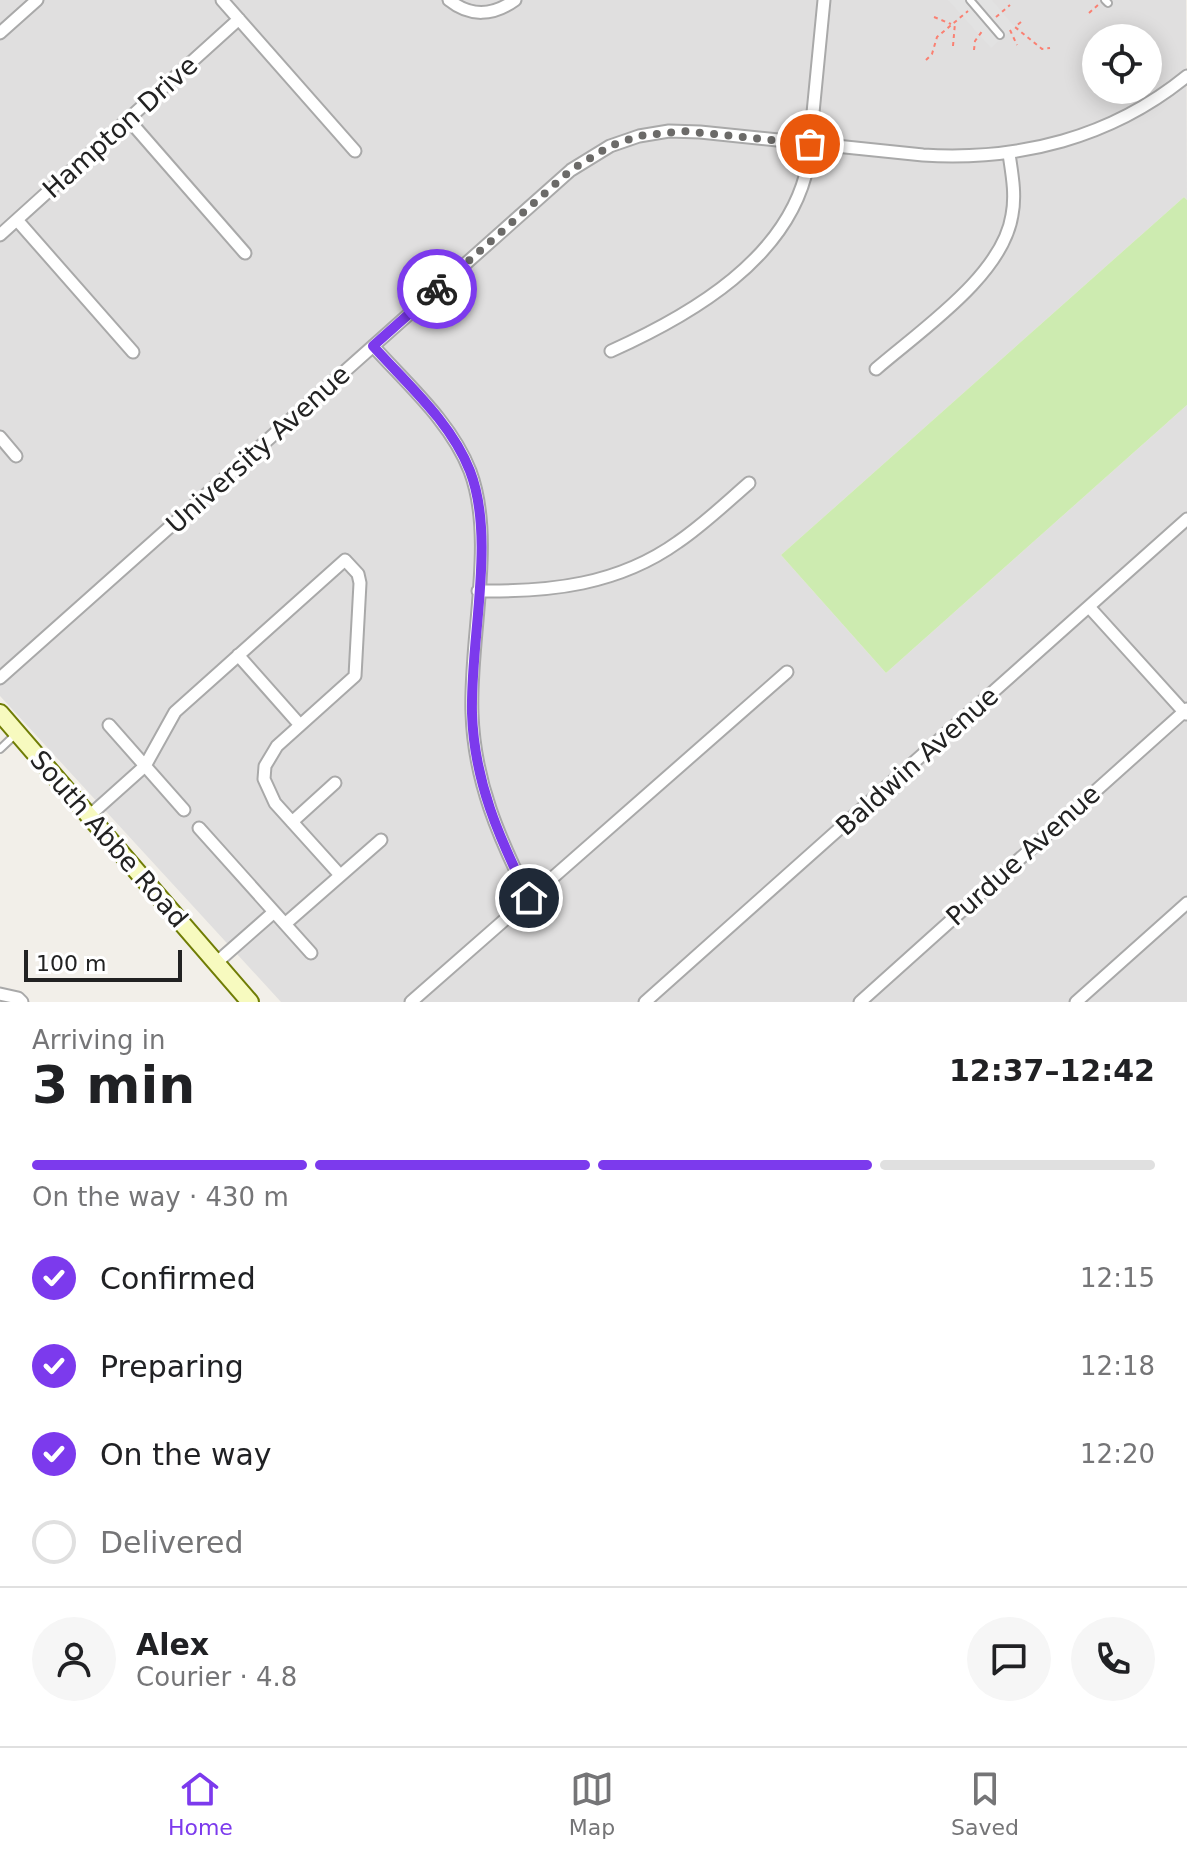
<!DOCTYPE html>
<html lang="en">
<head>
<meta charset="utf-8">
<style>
  body { margin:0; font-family:"DejaVu Sans",sans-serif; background:#f6f6f6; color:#202124; height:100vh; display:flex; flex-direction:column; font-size:30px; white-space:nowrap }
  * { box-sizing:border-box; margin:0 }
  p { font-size:26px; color:#757577 }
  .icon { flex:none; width:44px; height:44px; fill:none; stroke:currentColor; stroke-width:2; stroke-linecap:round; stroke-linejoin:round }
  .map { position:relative; height:1002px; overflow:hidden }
  .details { display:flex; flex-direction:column; background:#fff; flex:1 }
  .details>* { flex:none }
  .buttons { position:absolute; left:1082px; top:24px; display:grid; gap:16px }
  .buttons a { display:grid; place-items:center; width:80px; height:80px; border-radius:50%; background:#fff; box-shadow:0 4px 20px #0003; font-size:40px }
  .scale { position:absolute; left:24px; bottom:20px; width:158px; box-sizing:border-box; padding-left:8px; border:4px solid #222; border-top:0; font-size:22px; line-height:28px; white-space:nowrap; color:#222; -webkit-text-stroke:6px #fff; paint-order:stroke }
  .pin { position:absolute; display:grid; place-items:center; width:68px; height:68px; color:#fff; margin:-34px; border:4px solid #fff; border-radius:50%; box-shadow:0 2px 8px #0007 }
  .courier { position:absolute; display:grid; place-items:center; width:80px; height:80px; margin:-40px; border:6px solid #7c3aed; border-radius:50%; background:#fff; color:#222; box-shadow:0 2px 10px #0007 }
  .headline em { font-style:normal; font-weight:800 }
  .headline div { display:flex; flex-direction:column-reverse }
  .headline { display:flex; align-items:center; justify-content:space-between; height:136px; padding:0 32px }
  h1 { font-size:52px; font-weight:800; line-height:60px }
  .bar { display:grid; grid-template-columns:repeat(4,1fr); gap:12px 8px; align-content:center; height:96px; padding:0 32px }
  .bar i { height:10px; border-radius:6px; background:#e0e0e0 }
  .bar .active { background:#7c3aed }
  .bar p { grid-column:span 4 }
  .line { display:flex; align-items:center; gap:20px; padding:0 32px; border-top:2px solid #e0e0e0 }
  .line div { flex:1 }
  .round { display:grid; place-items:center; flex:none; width:84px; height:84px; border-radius:42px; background:#f6f6f6 }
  ol { padding:0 32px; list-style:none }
  li { display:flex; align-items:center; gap:24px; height:88px }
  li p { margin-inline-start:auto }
  li .icon { padding:8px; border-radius:50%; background:#7c3aed; color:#fff; stroke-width:4 }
  li:last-child { color:#757577 }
  li i { width:44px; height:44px; border:4px solid #e0e0e0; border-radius:50% }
  .tabs { display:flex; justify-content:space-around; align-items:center; height:112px; border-top:2px solid #e0e0e0; background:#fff; font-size:22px; color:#757577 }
  .tabs a { display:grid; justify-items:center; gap:4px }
  .tabs .active { color:#7c3aed }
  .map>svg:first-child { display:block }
  .residential { fill:#e0dfdf; fill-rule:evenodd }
  .grass { fill:#cdebb0 }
  .parking { fill:#e2e2e2 }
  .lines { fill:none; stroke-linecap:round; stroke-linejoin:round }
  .lane-casing { stroke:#a9a9a9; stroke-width:10 }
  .street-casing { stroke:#a9a9a9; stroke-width:15 }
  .secondary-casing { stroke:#707d05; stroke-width:20 }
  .path { stroke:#fa8072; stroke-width:2; stroke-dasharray:4 4; stroke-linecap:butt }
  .lane { stroke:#fff; stroke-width:6 }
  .street { stroke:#fff; stroke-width:11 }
  .secondary { stroke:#f7fabf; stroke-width:16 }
  .done { stroke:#6b6a68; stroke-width:8; stroke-dasharray:0 14.4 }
  .route { stroke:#7c3aed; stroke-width:10 }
  .labels { text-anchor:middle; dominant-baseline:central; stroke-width:7; stroke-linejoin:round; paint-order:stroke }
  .street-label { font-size:26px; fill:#222; stroke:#fff }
</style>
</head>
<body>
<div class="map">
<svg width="1187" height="1002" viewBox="0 0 1187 1002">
  <rect width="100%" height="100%" fill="#f2efe9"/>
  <path class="residential" d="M0,0H1186L1187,200L1184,197L781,555L886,673L1187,405V1002H281L0,696ZM1096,38H1148V90H1096Z"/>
  <path class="grass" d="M1184,197L1187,200V405L886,673L781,555Z"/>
  <path class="parking" d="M948,0H992L1015,27L991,48Z"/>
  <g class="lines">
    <g class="lane-casing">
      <path id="lane" d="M970,0L1000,35
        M1105,0L1108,3
        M0,749L17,733"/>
    </g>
    <g class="street-casing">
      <path id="street" d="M222,0L355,151
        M449,0C470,17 493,16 515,0
        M0,33L37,0
        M128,119L245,253
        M17,220L133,352
        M0,235L239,19
        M373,346C407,384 451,422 470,471C496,539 469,639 472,713C474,781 499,838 529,898
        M611,351C691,315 790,258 808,164L824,0
        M876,369C921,330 1003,275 1012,215C1016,195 1012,174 1009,154
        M0,437L16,456
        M478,591C550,592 618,585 678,542C703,525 726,503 749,483
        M1090,608L1186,714
        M238,655L300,725
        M0,678L571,170L610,146L639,136L669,131L700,132L923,155C1019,161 1111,138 1187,76
        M109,725L184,810
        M89,816L145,766L175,712L345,560L358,574L360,583L355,676L277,746L265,766L264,779L275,803L340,875
        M292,822L335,783
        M199,828L311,953
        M285,924L381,840
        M216,963L274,912
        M0,994L18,998L22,1002
        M411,1002L787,672
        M645,1002L1187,519
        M860,1002L1187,709
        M1076,1002L1187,903"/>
    </g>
    <g class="secondary-casing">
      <path id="secondary" d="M0,713L250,1002"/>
    </g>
    <path class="path" d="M1089,13L1099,4
      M934,17L951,24
      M996,17L1010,5
      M1021,22L1015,27L1042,49L1050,48
      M1010,30L1017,45
      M953,46L955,23
      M974,50L975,41L983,30
      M926,60L932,54L937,37L968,11"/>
    <use href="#lane" class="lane"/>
    <use href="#street" class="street"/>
    <use href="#secondary" class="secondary"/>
  </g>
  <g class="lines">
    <path class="done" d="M437,289L571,170L610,146L639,136L684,131L810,144"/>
    <path class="route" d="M437,289L373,346C407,384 451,422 470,471C496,538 470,640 472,713C474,781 499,838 529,898"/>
  </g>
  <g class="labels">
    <g class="street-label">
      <text transform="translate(120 127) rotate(-42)">Hampton Drive</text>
      <text transform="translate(258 449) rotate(-42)">University Avenue</text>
      <text transform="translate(917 761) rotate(-42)">Baldwin Avenue</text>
      <text transform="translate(109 839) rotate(49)">South Abbe Road</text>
      <text transform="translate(1023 855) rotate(-42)">Purdue Avenue</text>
    </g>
  </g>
</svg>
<div class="buttons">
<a><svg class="icon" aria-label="locate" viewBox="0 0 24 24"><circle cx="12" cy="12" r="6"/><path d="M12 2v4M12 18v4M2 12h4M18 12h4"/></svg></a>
</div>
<div class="scale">100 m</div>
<div class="pin" style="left:810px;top:144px;background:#ea580c"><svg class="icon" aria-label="bag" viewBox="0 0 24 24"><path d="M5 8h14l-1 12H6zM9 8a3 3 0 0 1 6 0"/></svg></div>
<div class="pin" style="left:529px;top:898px;background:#1f2937"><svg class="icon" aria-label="home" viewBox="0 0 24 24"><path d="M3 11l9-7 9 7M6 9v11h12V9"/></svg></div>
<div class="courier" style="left:437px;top:289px"><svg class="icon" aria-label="bike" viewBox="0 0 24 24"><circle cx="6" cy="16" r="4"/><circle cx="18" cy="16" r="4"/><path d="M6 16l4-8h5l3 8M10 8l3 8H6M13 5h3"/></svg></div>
</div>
<section class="details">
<div class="headline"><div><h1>3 min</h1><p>Arriving in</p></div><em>12:37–12:42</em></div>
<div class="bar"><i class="active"></i><i class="active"></i><i class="active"></i><i></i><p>On the way · 430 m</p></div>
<ol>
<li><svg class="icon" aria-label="check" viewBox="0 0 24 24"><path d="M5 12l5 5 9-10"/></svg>Confirmed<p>12:15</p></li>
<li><svg class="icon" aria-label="check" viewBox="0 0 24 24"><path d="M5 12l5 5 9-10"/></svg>Preparing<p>12:18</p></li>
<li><svg class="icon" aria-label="check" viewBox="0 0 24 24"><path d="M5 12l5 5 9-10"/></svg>On the way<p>12:20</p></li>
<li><i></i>Delivered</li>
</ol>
<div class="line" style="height:144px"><a class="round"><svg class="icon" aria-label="person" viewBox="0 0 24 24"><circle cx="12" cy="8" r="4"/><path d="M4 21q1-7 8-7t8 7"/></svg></a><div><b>Alex</b><p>Courier · 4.8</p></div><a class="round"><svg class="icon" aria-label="chat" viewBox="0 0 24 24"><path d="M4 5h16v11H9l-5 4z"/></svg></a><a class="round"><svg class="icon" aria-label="phone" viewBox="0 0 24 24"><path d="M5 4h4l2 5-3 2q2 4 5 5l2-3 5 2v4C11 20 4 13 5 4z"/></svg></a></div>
</section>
<nav class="tabs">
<a class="active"><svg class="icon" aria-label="home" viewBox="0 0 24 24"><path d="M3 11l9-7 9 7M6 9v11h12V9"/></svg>Home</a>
<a><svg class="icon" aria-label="map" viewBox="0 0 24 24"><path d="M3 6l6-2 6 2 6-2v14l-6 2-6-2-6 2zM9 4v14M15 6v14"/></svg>Map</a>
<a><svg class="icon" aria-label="saved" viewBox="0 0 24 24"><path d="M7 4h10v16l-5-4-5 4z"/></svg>Saved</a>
</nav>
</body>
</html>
